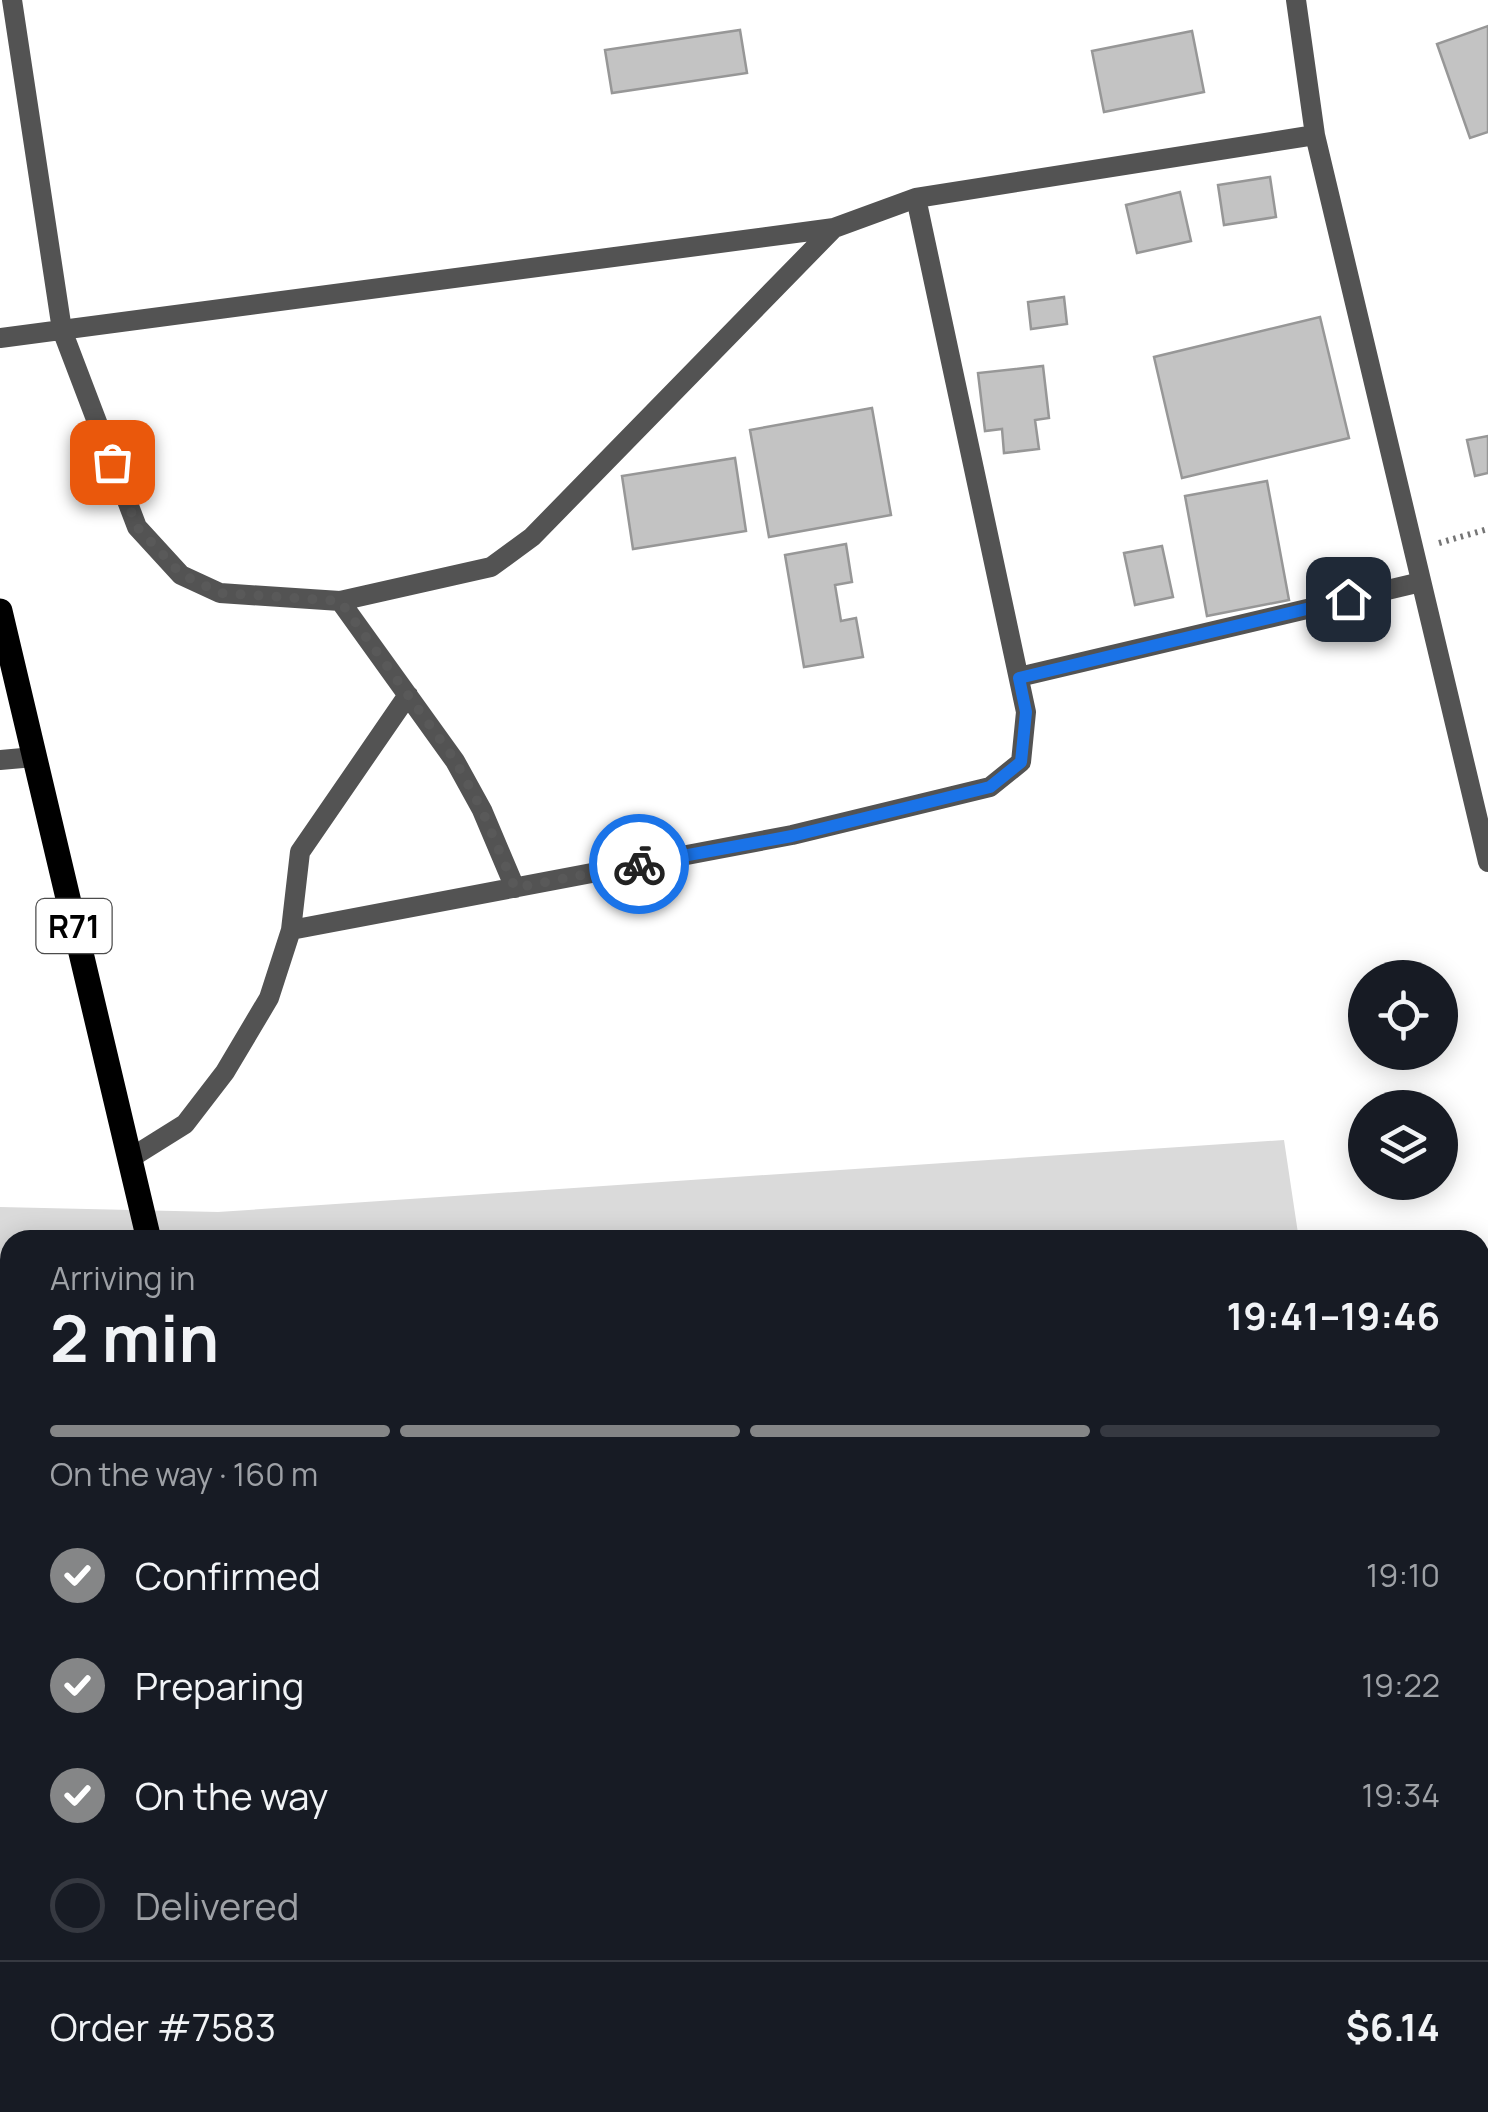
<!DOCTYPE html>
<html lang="en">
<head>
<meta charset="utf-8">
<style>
  body { margin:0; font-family:Manrope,sans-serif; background:#20242c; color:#f1f3f6; height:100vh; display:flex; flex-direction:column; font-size:38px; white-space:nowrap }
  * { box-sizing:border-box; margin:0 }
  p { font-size:32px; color:#9ea1a6 }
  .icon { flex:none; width:55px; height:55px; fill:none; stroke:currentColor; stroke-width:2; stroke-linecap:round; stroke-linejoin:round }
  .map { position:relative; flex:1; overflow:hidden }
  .sheet { position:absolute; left:0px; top:1230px; width:1490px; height:882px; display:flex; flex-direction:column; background:#171b24; border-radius:30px 30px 0 0; box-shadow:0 5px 25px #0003 }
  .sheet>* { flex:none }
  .controls { position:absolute; left:1348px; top:960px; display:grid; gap:20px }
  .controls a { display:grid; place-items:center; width:110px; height:110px; border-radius:50%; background:#171b24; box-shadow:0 5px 25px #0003; font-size:50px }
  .pin { position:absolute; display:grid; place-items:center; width:85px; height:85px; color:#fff; margin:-42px; border-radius:20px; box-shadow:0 5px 15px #0006 }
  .courier { position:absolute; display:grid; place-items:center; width:100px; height:100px; margin:-50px; border:8px solid #1a73e8; border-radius:50%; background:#fff; color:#222; box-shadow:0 2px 12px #0007 }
  .overview em { font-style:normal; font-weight:700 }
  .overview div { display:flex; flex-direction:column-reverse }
  .overview { display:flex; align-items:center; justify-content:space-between; height:170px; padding:0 50px }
  h1 { font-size:65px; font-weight:700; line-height:75px }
  .bar { display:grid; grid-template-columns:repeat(4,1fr); gap:15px 10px; align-content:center; height:120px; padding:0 50px }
  .bar i { height:12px; border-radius:8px; background:#363941 }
  .bar .active { background:#858687 }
  .bar p { grid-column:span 4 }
  .line { display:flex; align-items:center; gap:25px; padding:0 50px; border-top:2px solid #363941 }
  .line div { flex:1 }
  ol { padding:0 50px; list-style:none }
  li { display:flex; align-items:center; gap:30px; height:110px }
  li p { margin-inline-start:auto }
  li .icon { padding:10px; border-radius:50%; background:#858687; color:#fff; stroke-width:4 }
  li:last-child { color:#9ea1a6 }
  li i { width:55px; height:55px; border:5px solid #363941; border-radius:50% }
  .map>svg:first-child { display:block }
  .green { fill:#dadada }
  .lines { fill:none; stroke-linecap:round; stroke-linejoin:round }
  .river { stroke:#a1a1a1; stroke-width:62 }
  .building { fill:#c3c3c3; stroke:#979797; stroke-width:2.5 }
  .path { stroke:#757575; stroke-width:6; stroke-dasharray:2.5 5; stroke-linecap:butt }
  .service { stroke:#535353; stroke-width:20 }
  .minor { stroke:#535353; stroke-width:20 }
  .primary { stroke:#000; stroke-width:25 }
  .done { stroke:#595959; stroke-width:10; stroke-dasharray:0 18 }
  .route { stroke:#1a73e8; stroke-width:12 }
  .labels { text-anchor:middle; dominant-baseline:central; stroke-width:8; stroke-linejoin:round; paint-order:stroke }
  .shield { fill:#fff; stroke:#4c4c4c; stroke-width:2.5 }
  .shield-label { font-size:32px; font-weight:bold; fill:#000 }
</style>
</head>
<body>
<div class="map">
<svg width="1488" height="2112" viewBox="0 0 1488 2112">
  <rect width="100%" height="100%" fill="#fff"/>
  <path class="green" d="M1284,1140L1299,1240H10V2048L0,2046V1207L218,1212Z
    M1488,1264V2112H423L421,2103L1480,2102V1265Z"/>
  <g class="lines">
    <path class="river" d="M1480,1507L1488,1506
      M0,1707L10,1706"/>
  </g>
  <path class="building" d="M1488,26V132L1470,138L1437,44Z
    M740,30L747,73L612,93L605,50Z
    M1192,31L1204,92L1104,112L1092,51Z
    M1270,177L1276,217L1224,225L1218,185Z
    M1180,192L1191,241L1137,253L1126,205Z
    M1064,297L1067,324L1031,329L1028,302Z
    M1320,317L1349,438L1182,478L1154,357Z
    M1043,366L1049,418L1035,420L1039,449L1004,453L1002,429L985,431L978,373Z
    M872,408L891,515L769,537L750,430Z
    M1488,436V473L1475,476L1467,440Z
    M735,458L746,531L633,549L622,476Z
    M1267,481L1289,600L1207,616L1185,496Z
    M846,544L852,582L835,585L841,621L856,618L863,657L804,667L785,555Z
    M1162,546L1173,597L1135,605L1124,553Z"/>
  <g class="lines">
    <path class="path" d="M1439,543L1488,529"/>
    <path class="service" d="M0,760L34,757"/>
    <path class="minor" d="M12,0L62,330L137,527L181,575L220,593L340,601L491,567L532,537L834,228
      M1296,0L1315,135L1488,862
      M0,338L834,228L916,198L1315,135
      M340,601L455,761L482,810L515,888
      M1019,677L1421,582
      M291,930L300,852L408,695
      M129,1159L185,1124L225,1072L269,998L291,930L792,835L990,787L1021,762L1026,712L916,198
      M252,2112L281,2102"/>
    <path class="primary" d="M0,611L149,1240
      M357,2102L359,2112"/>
  </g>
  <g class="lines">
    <path class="done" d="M112,462L137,527L181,574L220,593L340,601L455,760L482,810L515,888L639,864"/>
    <path class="route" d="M639,864L792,836L990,787L1021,762L1026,712L1019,678L1348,599"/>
  </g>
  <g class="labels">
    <rect class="shield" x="36.5" y="899" width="75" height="54" rx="8"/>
    <g class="shield-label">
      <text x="74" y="926">R71</text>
    </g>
  </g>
</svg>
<div class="controls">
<a><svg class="icon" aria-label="locate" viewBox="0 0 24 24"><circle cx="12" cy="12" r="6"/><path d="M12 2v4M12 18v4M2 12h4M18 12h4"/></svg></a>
<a><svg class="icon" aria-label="layers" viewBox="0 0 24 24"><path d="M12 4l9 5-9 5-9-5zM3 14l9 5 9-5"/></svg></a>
</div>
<div class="pin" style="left:112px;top:462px;background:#ea580c"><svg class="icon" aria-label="bag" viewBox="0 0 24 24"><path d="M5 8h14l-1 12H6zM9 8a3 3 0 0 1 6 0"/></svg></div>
<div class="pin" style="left:1348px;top:599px;background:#1f2937"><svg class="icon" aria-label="home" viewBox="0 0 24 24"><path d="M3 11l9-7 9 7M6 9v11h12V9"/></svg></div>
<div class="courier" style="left:639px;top:864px"><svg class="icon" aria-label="bike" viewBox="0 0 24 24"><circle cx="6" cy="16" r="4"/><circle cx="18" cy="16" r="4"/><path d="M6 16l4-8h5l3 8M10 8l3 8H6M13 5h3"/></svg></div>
<section class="sheet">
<div class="overview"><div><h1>2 min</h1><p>Arriving in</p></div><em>19:41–19:46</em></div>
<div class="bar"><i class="active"></i><i class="active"></i><i class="active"></i><i></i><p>On the way · 160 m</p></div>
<ol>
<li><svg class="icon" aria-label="check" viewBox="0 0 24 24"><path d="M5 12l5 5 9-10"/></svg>Confirmed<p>19:10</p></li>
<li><svg class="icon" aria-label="check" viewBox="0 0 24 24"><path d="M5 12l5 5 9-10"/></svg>Preparing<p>19:22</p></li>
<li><svg class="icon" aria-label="check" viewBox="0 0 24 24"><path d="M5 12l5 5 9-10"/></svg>On the way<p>19:34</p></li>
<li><i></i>Delivered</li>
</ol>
<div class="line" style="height:130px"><div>Order #7583</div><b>$6.14</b></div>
</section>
</div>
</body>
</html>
